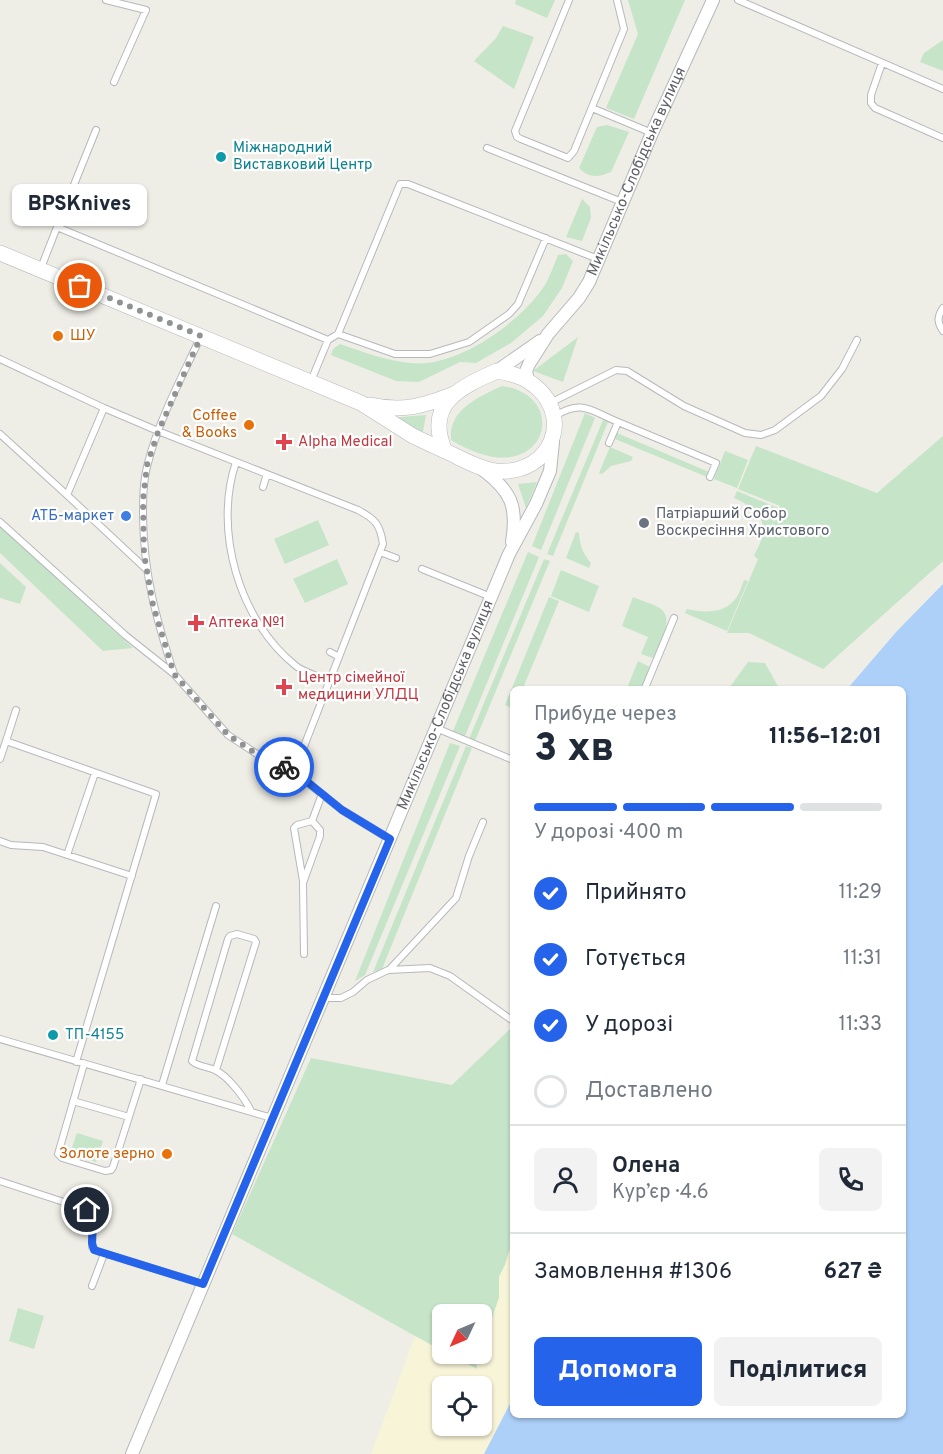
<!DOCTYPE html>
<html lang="uk">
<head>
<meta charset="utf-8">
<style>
  body { margin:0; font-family:Overpass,sans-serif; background:#f2f2f3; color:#1f2937; height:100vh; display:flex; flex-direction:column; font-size:22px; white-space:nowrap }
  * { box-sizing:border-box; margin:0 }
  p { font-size:20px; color:#747a83 }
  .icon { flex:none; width:33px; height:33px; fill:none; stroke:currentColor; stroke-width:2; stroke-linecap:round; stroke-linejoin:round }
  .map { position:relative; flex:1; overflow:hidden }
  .sheet { position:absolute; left:510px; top:686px; width:396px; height:732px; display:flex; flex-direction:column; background:#fff; border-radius:9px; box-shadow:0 2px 4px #0004 }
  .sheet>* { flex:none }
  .needle { width:39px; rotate:226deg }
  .buttons { position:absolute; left:432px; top:1304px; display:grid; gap:12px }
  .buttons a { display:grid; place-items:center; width:60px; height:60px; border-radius:9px; background:#fff; box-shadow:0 2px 4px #0004; font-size:30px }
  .pin { position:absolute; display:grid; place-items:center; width:51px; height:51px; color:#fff; margin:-26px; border:3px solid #fff; border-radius:50%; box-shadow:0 2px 6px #0007 }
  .courier { position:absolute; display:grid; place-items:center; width:60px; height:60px; margin:-30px; border:4px solid #2563eb; border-radius:50%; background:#fff; color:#222; box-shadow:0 2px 8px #0007 }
  .bubble { position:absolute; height:42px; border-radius:9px; background:#fff; box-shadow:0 2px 4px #0004; font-size:20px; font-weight:800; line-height:42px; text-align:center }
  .summary em { font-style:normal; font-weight:800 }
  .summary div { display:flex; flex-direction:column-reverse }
  .summary { display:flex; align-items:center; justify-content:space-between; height:102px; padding:0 24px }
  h1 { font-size:39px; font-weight:800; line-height:45px }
  .bar { display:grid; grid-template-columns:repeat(4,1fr); gap:9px 6px; align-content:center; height:72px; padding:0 24px }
  .bar i { height:8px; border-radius:4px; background:#e0e1e3 }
  .bar .active { background:#2563eb }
  .bar p { grid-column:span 4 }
  .line { display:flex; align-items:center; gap:15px; padding:0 24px; border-top:2px solid #e0e1e3 }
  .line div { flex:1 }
  .round { display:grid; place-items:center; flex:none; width:63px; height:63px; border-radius:9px; background:#f2f2f3 }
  ol { padding:0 24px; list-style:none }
  li { display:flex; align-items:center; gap:18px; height:66px }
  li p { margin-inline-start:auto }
  li .icon { padding:6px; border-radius:50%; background:#2563eb; color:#fff; stroke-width:4 }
  li:last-child { color:#747a83 }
  li i { width:33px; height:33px; border:3px solid #e0e1e3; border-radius:50% }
  .primary-button { display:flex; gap:12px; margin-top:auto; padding:12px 24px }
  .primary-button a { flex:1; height:69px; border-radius:9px; background:#2563eb; color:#fff; font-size:24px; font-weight:800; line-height:69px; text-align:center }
  .primary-button a+a { background:#f2f2f3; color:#1f2937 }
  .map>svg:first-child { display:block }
  .green { fill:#c5e4c8 }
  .sand { fill:#f8f4d8; fill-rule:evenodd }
  .water { fill:#add0f9 }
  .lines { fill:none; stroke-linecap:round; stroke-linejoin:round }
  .service-casing { stroke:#b6b8bc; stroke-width:8 }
  .minor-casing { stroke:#b6b8bc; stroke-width:14 }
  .tertiary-casing { stroke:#b6b8bc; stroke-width:16 }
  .service { stroke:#fff; stroke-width:6 }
  .minor { stroke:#fff; stroke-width:12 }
  .tertiary { stroke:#fff; stroke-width:15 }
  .done { stroke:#919292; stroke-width:6; stroke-dasharray:0 10.8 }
  .route { stroke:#2563eb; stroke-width:8 }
  .culture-dot { fill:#0f9aa8; stroke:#fff; stroke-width:2 }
  .food-dot { fill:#e8710a; stroke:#fff; stroke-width:2 }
  .health-dot { fill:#e0444e; stroke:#fff; stroke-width:2 }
  .shop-dot { fill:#3f7fe0; stroke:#fff; stroke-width:2 }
  .worship-dot { fill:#6b7280; stroke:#fff; stroke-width:2 }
  .labels { text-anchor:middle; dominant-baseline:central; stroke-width:4.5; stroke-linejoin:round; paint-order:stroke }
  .culture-label { font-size:15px; fill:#0d838f; stroke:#fff; text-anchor:start }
  .street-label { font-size:15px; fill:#5e6065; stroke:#fff }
  .food-label { font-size:15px; fill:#c56008; stroke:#fff; text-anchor:end }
  .health-label { font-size:15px; fill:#be3a42; stroke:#fff; text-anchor:start }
  .worship-label { font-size:15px; fill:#5b616d; stroke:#fff; text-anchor:start }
  .shop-label { font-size:15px; fill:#366cbe; stroke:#fff; text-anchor:end }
</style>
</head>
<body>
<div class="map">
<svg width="943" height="1454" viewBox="0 0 943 1454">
  <rect width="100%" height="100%" fill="#efeee6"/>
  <path class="green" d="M516,0H555L547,18L515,4Z
    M628,0H685L634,119L606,108L638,34Z
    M503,26L534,37L514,89L474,61L496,38Z
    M943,40V71L920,62L924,53Z
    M607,125L629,132L611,172C599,177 590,179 579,168L597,127Z
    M582,199L590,207L591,218L582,241L566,237Z
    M566,254L573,261L562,288L543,316L511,343L476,363L460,362L419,382L396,381L331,355L333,349L340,344C363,352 387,361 411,363C457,368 521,322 545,285C550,276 554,265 558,255Z
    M578,337L563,382L533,371Z
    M502,386C574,395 545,498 451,440C448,410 478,397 502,386Z
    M585,413L595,418L541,550L532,546Z
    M426,415L423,432L390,418Z
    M603,420L608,422L553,556L547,554Z
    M617,433L709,472L707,477L615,439Z
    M943,436V561L823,669L749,633H727L758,559L754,556C757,549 762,541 763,533C766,516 748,504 734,498L737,491L778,508L767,537L780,506L738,489L756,446L877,493Z
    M610,447L633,457L631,461L611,466L602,474L599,473Z
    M725,451L748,460L737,488L714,479Z
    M537,482L526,508L518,484Z
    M318,520L329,545L285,564L274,539Z
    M0,526L133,648L103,651L0,553Z
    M576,532L579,533C580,546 583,554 591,563L589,568L566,558Z
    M528,552L539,557L465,736L453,731Z
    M337,559L348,584L305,603L293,579Z
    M544,559L550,561L475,741L469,739Z
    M0,563L26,587L20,604L0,598Z
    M561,570L599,586L589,612L551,596Z
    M744,580L748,581L727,631L685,613L687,609C704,613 725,614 736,598C740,593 742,585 744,580Z
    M549,597L559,601L523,688H513V709L505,705Z
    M633,597C642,601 654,604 661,609C675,620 658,646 653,658L641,654L648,637L622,626Z
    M638,661L650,667L641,688H627Z
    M748,662L765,663L779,688H729Z
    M450,743L460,746L365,975L355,981Z
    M466,746L472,748L382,969L373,972Z
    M513,1026V1239L505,1265L499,1277V1298L492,1318L482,1330V1314H442V1351L232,1234L311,1058L452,1085Z
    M77,1133L103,1141L96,1162L70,1153Z
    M18,1308L44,1316L34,1349L9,1341Z
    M446,1353H476L477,1369Z"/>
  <path class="sand" d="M513,1239V1398L484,1454H371L415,1336L442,1351V1353H446L477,1369L476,1353H482V1330L492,1318L499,1298V1277L505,1265ZM442,1386H482V1425H442Z"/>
  <path class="water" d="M943,584V1454H484L513,1398V1414H903V688H848L897,631Z"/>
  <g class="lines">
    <g class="service-casing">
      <path id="service" d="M106,0L146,10L114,82
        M569,0L515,131L517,137L521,139L568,158L574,151L624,29L617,0
        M738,0L943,89
        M882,63L871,95V103L875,108L943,138
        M592,108L652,133
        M487,148L622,202
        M57,227L96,130
        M41,268L57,227L328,340
        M943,308C937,317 937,322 943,331
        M338,334L395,354H430L469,342L509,314L518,304L546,238
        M0,359L104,408L158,431L358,510C375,519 380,524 383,544L294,772
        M311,381L328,340L338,334L400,184H408L598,259
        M550,403L616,370L627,371L684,406L745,433L761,435L775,430L821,396L842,369L857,340
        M104,408L67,495L145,568
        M555,416C582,399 591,411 618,422
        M0,434L67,495
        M609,443L618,422L716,463L710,477
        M236,462C213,530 239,621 296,666C305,673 319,676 329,681
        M263,487L267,474
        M0,522L125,635L174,674L228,735L263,758L294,772L342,810L389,839
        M380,552L396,558
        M422,569L491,597
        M330,652L339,657
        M174,674C156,618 144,576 143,517C143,500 143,480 148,463C159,419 182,377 201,336
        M645,688L674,618
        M16,710L6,741L156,794L76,1062
        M436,728L513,760
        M0,759L6,741
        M0,841L11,845L43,847L132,876
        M67,855L95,773
        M303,881L294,828L297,825L312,821
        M304,954L303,883L320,836V830L312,821L322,794
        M389,970L456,898L469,856L483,822
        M323,998H341L353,992L367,980L388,970L430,968L450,976L513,1021
        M0,1039L272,1118
        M84,1064L58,1154L62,1158L105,1171L111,1170L113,1167L141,1079
        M216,1070L256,942L254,939L237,934L230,936L228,939L192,1061C198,1067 207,1066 215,1070C228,1076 244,1097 251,1111
        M162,1085L216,906
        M73,1101L129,1117
        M0,1181L91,1211L93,1216L92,1247L97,1251L203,1284
        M92,1286L104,1254"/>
    </g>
    <g class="minor-casing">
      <g id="minor">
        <path d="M497,371L540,341"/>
        <path id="s1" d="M528,381L526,371L529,364L548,334L579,298L589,282L652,133L713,0"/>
        <path d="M483,470C511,491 518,506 512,542"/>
        <path id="s2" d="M132,1454L509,554L536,504L550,471L553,442"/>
      </g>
    </g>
    <g class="tertiary-casing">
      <path id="tertiary" d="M0,253L361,403L413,436L445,451
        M497,371C508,373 519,375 528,381C577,412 553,476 496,471C478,469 461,458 445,451C424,404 460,387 497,371Z
        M370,405C404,412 423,406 454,394"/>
    </g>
    <use href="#service" class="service"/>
    <use href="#minor" class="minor"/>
    <use href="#tertiary" class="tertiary"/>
  </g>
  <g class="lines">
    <path class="done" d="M80,286L201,336L158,432L147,465L143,500L144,554L153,605L174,674L228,735L263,758L284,767"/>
    <path class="route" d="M87,1210L93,1214L92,1243L94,1250L203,1284L390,839L342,810L294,771L284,767"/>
  </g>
  <g class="culture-dot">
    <circle cx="221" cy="157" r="6"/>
    <circle cx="53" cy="1035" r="6"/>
  </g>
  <g class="food-dot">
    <circle cx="58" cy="336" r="6"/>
    <circle cx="249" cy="425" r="6"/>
    <circle cx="167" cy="1154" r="6"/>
  </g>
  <g class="health-dot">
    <path d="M281 433h6v6h6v6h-6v6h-6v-6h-6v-6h6z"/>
    <path d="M193 614h6v6h6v6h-6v6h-6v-6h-6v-6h6z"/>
    <path d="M281 678h6v6h6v6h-6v6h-6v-6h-6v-6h6z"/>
  </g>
  <circle class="shop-dot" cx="126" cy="516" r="6"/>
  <circle class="worship-dot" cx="644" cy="523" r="6"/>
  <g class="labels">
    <g class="culture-label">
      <text x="233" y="148">Міжнародний<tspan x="233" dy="17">Виставковий Центр</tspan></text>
      <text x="65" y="1035">ТП-4155</text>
    </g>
    <g class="street-label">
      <text stroke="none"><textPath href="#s1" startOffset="240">Микільсько-Слобідська вулиця</textPath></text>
      <text stroke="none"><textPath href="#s2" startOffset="812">Микільсько-Слобідська вулиця</textPath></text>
    </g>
    <g class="food-label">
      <text x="70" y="336" text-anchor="start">ШУ</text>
      <text x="237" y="416">Coffee<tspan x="237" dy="17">&amp; Books</tspan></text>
      <text x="155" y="1154">Золоте зерно</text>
    </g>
    <g class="health-label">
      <text x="298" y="442">Alpha Medical</text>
      <text x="208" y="623">Аптека №1</text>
      <text x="298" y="678">Центр сімейної<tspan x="298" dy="17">медицини УЛДЦ</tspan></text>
    </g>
    <g class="worship-label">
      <text x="656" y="514">Патріарший Собор<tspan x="656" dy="17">Воскресіння Христового</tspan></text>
    </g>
    <g class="shop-label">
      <text x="114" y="516">АТБ-маркет</text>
    </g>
  </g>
</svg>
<div class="buttons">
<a><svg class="needle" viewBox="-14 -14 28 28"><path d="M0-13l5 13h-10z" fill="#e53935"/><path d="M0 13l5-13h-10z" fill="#747a83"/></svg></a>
<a><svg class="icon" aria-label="locate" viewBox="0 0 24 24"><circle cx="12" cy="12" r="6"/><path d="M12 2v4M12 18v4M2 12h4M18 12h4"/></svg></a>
</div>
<div class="pin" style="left:80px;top:286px;background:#ea580c"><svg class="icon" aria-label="bag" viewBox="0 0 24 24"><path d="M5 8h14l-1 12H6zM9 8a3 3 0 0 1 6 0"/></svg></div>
<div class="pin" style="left:87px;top:1210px;background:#1f2937"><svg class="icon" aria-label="home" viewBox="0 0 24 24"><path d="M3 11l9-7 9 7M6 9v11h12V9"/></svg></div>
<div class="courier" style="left:284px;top:767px"><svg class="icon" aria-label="bike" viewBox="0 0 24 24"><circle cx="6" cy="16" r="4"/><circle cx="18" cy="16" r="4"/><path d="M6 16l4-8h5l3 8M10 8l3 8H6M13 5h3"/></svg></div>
<div class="bubble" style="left:12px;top:184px;width:135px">BPSKnives</div>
<section class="sheet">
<div class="summary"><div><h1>3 хв</h1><p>Прибуде через</p></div><em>11:56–12:01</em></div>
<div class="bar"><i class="active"></i><i class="active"></i><i class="active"></i><i></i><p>У дорозі · 400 m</p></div>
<ol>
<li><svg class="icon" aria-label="check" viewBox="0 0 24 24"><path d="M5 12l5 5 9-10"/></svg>Прийнято<p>11:29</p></li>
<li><svg class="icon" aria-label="check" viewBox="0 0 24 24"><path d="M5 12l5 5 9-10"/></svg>Готується<p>11:31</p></li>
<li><svg class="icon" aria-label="check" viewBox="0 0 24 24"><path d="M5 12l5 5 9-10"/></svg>У дорозі<p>11:33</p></li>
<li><i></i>Доставлено</li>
</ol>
<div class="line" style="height:108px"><a class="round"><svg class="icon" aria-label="person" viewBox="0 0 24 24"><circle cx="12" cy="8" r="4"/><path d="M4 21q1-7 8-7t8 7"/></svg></a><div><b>Олена</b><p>Кур’єр · 4.6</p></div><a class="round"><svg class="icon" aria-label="phone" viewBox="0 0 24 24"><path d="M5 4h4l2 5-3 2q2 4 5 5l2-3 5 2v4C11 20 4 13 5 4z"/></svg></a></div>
<div class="line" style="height:78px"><div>Замовлення #1306</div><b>627 ₴</b></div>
<div class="primary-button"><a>Допомога</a><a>Поділитися</a></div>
</section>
</div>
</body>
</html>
